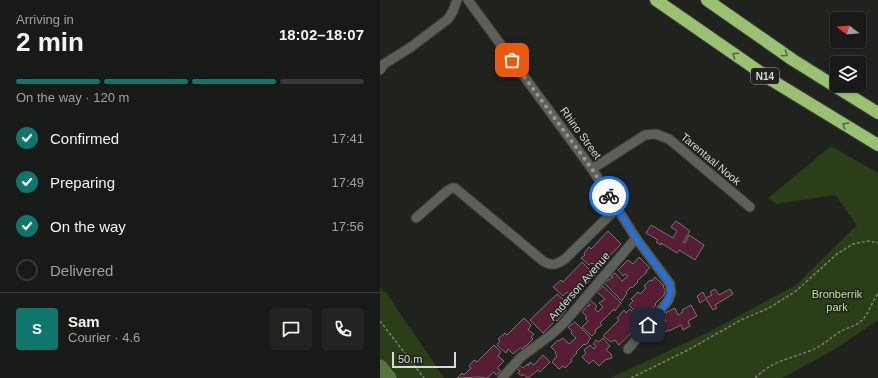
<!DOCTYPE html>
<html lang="en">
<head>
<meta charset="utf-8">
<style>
  body { margin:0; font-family:Arial,sans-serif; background:#20231f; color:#f1f3f6; height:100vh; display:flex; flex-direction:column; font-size:15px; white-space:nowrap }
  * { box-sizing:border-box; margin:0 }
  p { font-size:13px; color:#9ea1a1 }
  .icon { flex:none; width:22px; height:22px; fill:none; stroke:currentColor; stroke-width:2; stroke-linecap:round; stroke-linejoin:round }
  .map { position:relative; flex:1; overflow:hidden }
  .drawer { display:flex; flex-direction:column; background:#171a16; width:380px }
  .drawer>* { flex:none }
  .needle { width:26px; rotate:286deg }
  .controls { position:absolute; left:450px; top:12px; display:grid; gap:8px }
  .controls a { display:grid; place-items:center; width:36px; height:36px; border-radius:4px; background:#171a16; box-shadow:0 1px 3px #0004,0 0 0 1px #363835; font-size:20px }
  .scale { position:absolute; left:12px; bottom:10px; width:64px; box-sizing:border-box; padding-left:4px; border:2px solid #d7dad6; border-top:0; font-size:11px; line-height:14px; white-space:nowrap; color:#d7dad6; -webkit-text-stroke:3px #1f221d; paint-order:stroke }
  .pin { position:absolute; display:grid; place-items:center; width:34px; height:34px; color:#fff; margin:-17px; border-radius:8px; box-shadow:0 2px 6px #0006 }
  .courier { position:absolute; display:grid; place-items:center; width:40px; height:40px; margin:-20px; border:3px solid #1a73e8; border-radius:50%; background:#fff; color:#222; box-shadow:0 1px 5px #0007 }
  .summary em { font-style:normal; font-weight:600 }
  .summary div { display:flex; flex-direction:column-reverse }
  .summary { display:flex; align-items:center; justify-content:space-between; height:68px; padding:0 16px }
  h1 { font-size:26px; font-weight:600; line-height:30px }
  .bar { display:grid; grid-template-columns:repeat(4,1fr); gap:6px 4px; align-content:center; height:48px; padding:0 16px }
  .bar i { height:5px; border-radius:3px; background:#363835 }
  .bar .active { background:#0f766e }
  .bar p { grid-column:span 4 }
  .line { display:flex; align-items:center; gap:10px; padding:0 16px; border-top:1px solid #363835 }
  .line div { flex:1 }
  .round { display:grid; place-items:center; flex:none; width:42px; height:42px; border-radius:4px; background:#20231f }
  ol { padding:0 16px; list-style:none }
  li { display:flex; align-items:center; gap:12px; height:44px }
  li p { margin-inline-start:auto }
  li .icon { padding:4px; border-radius:50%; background:#0f766e; color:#fff; stroke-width:4 }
  li:last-child { color:#9ea1a1 }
  li i { width:22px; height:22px; border:2px solid #363835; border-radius:50% }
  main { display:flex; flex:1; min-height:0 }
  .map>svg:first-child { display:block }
  .green { fill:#2c3e17 }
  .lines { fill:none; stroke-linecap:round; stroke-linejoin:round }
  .river { stroke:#5a743f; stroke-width:15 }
  .building { fill:#551e34; stroke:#7b7375 }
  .street-casing { stroke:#3a3d39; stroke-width:11 }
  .highway-casing { stroke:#3a3d39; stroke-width:14 }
  .path { stroke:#7a7d79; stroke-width:1.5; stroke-dasharray:3 2; stroke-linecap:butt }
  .street { stroke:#5c6059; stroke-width:9 }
  .highway { stroke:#99c172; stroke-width:12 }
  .oneway { stroke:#566a43 }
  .done { stroke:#979a95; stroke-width:4; stroke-dasharray:0 7.2 }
  .route { stroke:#1a73e8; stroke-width:5 }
  .labels { text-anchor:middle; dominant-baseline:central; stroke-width:3; stroke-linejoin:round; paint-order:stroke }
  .shield { fill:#1f221d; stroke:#a0a39e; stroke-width:1 }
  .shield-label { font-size:10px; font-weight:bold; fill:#d7dad6 }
  .street-label { font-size:11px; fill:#d7dad6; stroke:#1f221d }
  .park-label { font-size:11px; fill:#bce594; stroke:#1f221d }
</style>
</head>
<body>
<main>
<section class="drawer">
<div class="summary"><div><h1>2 min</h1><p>Arriving in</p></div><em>18:02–18:07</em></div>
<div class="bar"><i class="active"></i><i class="active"></i><i class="active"></i><i></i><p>On the way · 120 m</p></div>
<ol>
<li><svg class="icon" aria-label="check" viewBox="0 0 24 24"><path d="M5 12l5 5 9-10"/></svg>Confirmed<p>17:41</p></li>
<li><svg class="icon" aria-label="check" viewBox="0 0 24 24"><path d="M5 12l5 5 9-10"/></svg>Preparing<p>17:49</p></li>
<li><svg class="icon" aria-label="check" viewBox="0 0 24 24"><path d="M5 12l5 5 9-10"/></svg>On the way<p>17:56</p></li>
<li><i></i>Delivered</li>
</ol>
<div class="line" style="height:72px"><b class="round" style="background:#0f766e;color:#fff">S</b><div><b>Sam</b><p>Courier · 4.6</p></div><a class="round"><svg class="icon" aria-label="chat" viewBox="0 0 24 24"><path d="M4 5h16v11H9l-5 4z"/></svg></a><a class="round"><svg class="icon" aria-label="phone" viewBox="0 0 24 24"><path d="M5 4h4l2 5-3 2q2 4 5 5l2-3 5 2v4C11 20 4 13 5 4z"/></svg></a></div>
</section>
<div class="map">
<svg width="498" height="378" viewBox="0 0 498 378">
  <rect width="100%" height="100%" fill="#1f221d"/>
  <path class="green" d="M451,146L498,173V320L452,351L402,378H230L327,333L416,285L477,225L455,195L396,204L388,198Z
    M0,288L7,294L64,378H0Z"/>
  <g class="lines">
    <path class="river" d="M0,367L9,378"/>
  </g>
  <path class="building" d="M296,221L310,231L303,242L305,243L309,235L324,245L315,260L299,250L297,253L281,243V245L276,242L278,240L266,233L271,225L293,238L297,231L291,227Z
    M228,231L241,244L218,268L213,263L212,264L211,263L209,265L201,258L205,255L204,253L209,247L211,249Z
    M259,257L270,268L266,271L267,272L257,281L258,282L252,288L251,287L246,292L247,293L242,301L224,283L233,277L231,276L235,273L242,281L248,276L245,274L243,276L238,270L248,260L253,264Z
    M202,262L215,275L193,298L187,292L183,296L173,287L181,280L183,282Z
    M275,277L284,286L283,287L286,291L284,292L285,294L275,304L276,305L266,314L267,315L263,319L249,305L253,301L251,299L258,292L260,294L266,288L264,286L270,280L272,281Z
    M223,286L241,303L235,311L234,309L220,323L222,325L215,330L216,332L212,336L202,327L208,321L205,318L207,317L202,312L208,305L209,306L210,305L208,302L210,300L217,306L215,309L218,312L223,307L219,303L225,299L217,292Z
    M335,289L339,295L350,289L353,294L335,305L337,308L333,310L326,299L320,303L317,296L323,292L326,298L332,295L330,292Z
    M177,294L184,300L181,304L186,310L177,321L176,320L163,333L150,320Z
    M311,305L317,316L308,321L310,326L303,330L301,325L289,331V330L280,334L276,326L286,321L283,314L295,308L298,315L303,312L302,310Z
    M250,309L263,322L239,345L235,340L231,342L223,336L239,320L237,318L244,310L246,313Z
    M144,318L151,325L148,330L154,334L151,337L153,339L146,346H145L142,349L140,348L133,354L128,349L126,353L117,345L120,341L118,339L125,333L127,335Z
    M195,322L211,338L208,341L209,342L205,345L204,344L196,352L197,353L191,359L192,361L185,368L183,366L179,369L172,362L177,356L175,353L176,352L171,347L178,340L179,341L183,338L189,344L196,338L191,333L192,331L188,327Z
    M223,338L230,346L226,350L231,354L232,358L225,360L219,366L213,360L209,364L202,357L206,353L204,350L210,345L214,349L216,346L213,344L216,340L219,342Z
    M114,345L121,352L118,356L124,361L117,368L121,371L116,375L114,372L107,378L99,377L77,378L82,373L84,375L91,368L89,366L94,360L97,362Z
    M163,355L170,362L160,372L158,370L148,378L143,374L142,376L138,373L140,371L137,369L140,365L143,368L147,364L148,366L150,362L154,365Z"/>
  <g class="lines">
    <g class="street-casing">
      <path id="street" d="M88,0L212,169L256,238L290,284L291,293L288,301L248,349
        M0,70L4,64L31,47L68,19L73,11L77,0
        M212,169L265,135L276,134L289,139L370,207
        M36,218L67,191L72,188H75L163,261C172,267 177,264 185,259L237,208
        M122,378L141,357L172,334L184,323L256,238"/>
    </g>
    <g class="highway-casing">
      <path id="highway" d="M276,0L393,81L498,145
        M327,0L413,60L498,113"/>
    </g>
    <path class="path" d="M0,321L44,378
      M251,378L308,350L361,320L389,308L416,291L457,254L473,244L488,241L498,243
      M375,378C393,360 410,359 432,350C442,346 449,339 458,333C465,328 474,327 480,322C489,315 491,302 498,294"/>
    <use href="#street" class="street"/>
    <use href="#highway" class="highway"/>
  </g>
  <defs><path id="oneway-chevron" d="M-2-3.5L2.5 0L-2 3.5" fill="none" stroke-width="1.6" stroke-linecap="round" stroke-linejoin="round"/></defs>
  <g class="oneway">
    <use href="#oneway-chevron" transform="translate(405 54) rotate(35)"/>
    <use href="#oneway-chevron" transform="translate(355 55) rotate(-146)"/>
    <use href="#oneway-chevron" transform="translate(465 125) rotate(-148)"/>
  </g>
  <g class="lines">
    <path class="done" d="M132,60L212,169L229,196"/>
    <path class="route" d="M229,196L256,238L290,284C293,301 278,313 268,325"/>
  </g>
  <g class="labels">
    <rect class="shield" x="371" y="68" width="28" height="16" rx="3"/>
    <g class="shield-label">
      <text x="385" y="76">N14</text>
    </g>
    <g class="street-label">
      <text transform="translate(201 133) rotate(54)">Rhino Street</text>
      <text transform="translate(331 159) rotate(40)">Tarentaal Nook</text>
      <text transform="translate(199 286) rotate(-49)">Anderson Avenue</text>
    </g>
    <g class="park-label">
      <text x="457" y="294">Bronberrik<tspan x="457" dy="13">park</tspan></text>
    </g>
  </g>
</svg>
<div class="controls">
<a><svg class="needle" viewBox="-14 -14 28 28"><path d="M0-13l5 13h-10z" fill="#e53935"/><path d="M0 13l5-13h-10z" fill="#9ea1a1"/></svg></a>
<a><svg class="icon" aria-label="layers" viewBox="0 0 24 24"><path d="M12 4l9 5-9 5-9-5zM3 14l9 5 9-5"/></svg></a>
</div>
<div class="scale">50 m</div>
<div class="pin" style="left:132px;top:60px;background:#ea580c"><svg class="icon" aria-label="bag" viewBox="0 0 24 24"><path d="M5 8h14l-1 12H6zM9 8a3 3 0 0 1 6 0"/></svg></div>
<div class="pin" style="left:268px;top:325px;background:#1f2937"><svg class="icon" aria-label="home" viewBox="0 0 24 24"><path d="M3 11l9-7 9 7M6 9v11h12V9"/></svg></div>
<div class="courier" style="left:229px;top:196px"><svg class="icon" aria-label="bike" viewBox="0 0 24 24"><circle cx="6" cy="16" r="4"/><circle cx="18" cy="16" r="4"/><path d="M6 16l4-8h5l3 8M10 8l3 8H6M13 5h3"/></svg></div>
</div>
</main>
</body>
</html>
